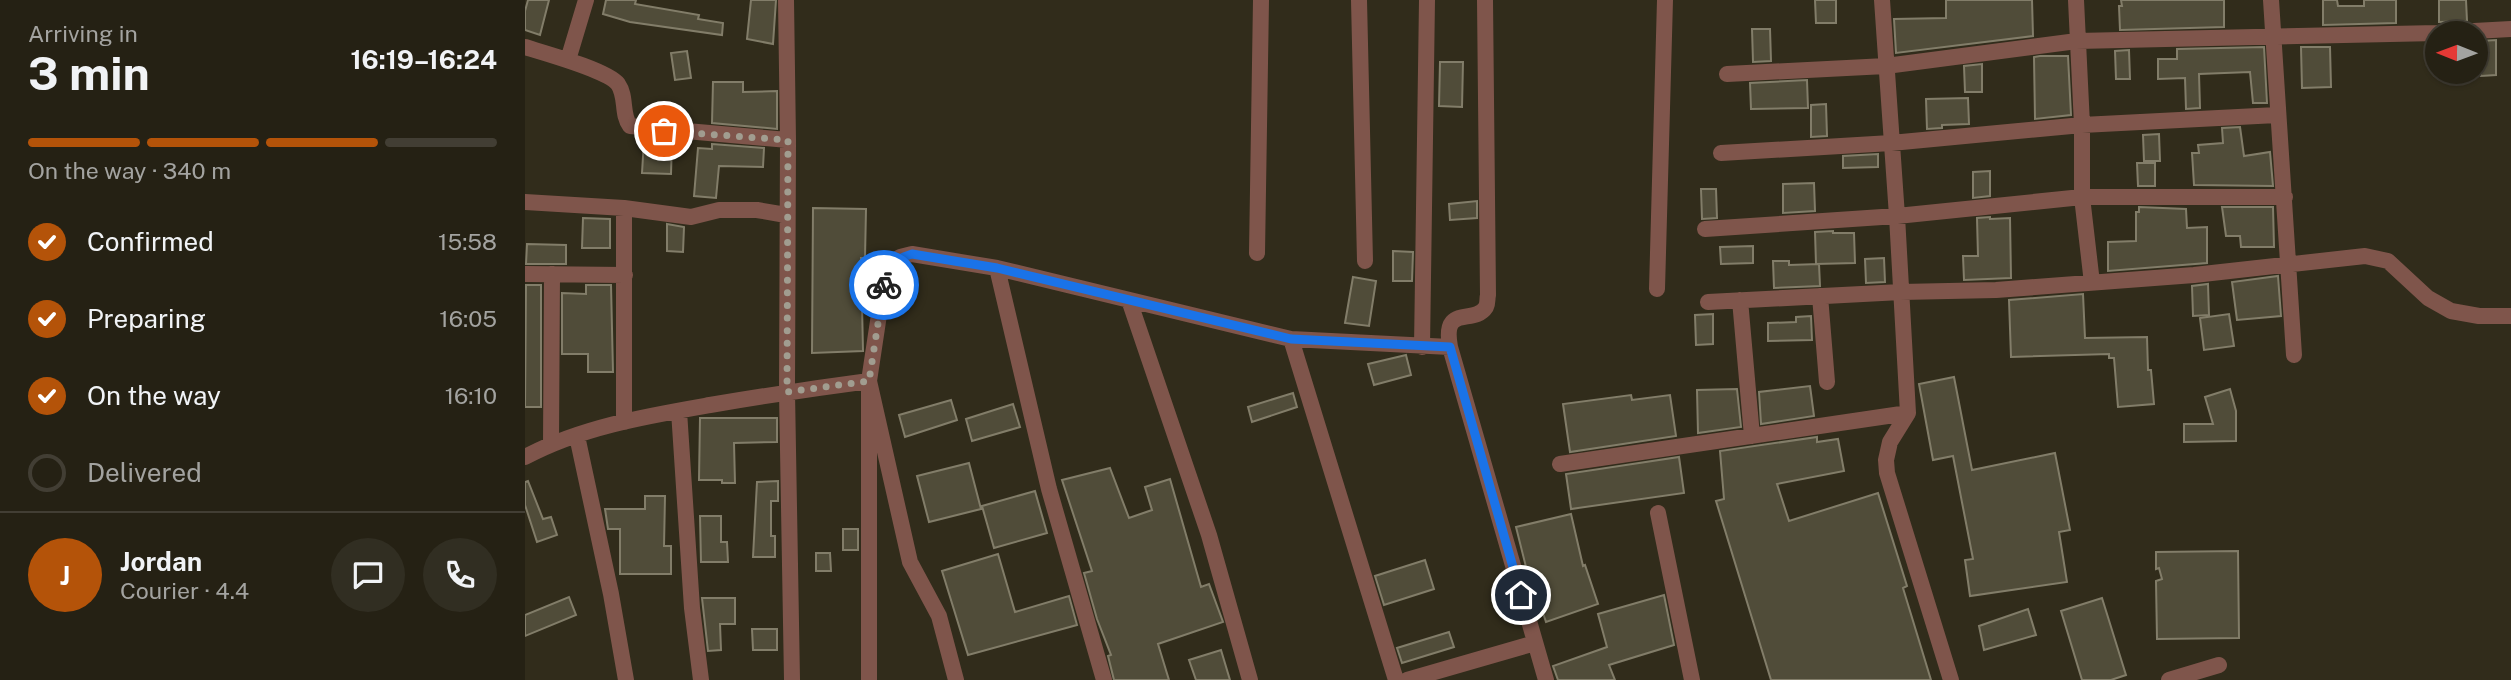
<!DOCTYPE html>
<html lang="en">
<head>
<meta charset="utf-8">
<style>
  body { margin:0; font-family:"Public Sans",sans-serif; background:#312e22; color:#f1f3f6; height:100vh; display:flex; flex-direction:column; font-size:26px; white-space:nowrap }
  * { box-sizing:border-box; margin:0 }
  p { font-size:23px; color:#a3a3a0 }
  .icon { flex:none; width:38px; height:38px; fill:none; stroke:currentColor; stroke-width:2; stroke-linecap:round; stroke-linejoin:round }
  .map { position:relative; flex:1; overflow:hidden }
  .drawer { display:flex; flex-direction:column; background:#252114; width:525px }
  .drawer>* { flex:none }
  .needle { width:46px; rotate:271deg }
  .fabs { position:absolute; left:1900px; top:21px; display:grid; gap:14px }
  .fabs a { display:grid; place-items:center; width:63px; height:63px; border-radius:50%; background:#252114; box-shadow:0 2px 5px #0004,0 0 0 2px #423e34; font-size:35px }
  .pin { position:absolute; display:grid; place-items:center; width:60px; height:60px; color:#fff; margin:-30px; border:4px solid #fff; border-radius:50%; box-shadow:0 2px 7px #0007 }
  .courier { position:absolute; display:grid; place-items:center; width:70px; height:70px; margin:-35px; border:5px solid #1a73e8; border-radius:50%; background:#fff; color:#222; box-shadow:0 2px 9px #0007 }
  .head em { font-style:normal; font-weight:700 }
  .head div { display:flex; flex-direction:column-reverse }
  .head { display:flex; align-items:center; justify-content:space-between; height:119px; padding:0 28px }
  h1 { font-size:46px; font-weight:700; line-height:52px }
  .bar { display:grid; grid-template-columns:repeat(4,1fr); gap:10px 7px; align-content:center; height:84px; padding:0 28px }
  .bar i { height:9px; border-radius:5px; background:#423e34 }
  .bar .selected { background:#b45309 }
  .bar p { grid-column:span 4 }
  .line { display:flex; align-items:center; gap:18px; padding:0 28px; border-top:2px solid #423e34 }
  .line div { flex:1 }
  .round { display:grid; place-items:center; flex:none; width:74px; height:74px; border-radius:37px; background:#312e22 }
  ol { padding:0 28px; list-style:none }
  li { display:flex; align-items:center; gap:21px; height:77px }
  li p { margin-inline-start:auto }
  li .icon { padding:7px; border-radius:50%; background:#b45309; color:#fff; stroke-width:4 }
  li:last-child { color:#a3a3a0 }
  li i { width:38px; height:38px; border:4px solid #423e34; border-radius:50% }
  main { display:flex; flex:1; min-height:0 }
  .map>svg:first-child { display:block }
  .building { fill:#504c39; stroke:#827d69; stroke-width:2 }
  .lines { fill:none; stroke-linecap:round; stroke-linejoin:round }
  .street { stroke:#7f554b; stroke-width:16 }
  .done { stroke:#a19d90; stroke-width:7; stroke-dasharray:0 12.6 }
  .route { stroke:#1a73e8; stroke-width:9 }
</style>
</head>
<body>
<main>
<section class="drawer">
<div class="head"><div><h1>3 min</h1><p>Arriving in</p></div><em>16:19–16:24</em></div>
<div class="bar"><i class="selected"></i><i class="selected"></i><i class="selected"></i><i></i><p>On the way · 340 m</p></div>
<ol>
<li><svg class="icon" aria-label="check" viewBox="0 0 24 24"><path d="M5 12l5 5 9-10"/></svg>Confirmed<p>15:58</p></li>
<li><svg class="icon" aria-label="check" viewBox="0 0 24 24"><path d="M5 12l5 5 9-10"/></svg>Preparing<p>16:05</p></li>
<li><svg class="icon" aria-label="check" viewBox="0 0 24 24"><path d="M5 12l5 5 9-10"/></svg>On the way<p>16:10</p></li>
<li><i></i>Delivered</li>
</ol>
<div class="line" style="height:126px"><b class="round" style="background:#b45309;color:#fff">J</b><div><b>Jordan</b><p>Courier · 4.4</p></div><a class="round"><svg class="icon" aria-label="chat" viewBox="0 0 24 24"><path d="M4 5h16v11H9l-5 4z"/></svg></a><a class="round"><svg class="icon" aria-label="phone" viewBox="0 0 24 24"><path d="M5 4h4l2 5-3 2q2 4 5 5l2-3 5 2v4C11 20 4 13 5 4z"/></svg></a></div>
</section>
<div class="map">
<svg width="1986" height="680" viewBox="0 0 1986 680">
  <rect width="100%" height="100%" fill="#312c1b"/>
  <path class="building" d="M3,0H24L15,35L0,30V11Z
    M81,0H111L110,4L174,15L173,19L198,23L197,35L105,22L78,14Z
    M226,0H251L248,44L222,39Z
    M1290,0H1311V23H1291Z
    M1421,0H1507L1508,36L1371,53L1369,19L1421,18Z
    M1596,0H1699V27L1595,30L1594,6H1597Z
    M1798,0H1812L1813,6H1839V0H1871V23L1798,25Z
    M1914,0H1941L1942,21L1914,22Z
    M1227,29H1245L1246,61L1228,62Z
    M1971,40V75L1956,76V41Z
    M1739,47L1742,103H1728L1725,72L1674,74L1675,108L1661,109L1660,78L1633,79V59H1652V49Z
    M1776,47H1805L1806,87L1777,88Z
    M1604,50L1605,79H1591L1590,51Z
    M162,51L166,78L150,80L146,53Z
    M1515,56H1543L1546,115L1510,119L1509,57Z
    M915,62H938L937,107L914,106Z
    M1457,64V92H1440L1439,66Z
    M1282,80L1283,108L1226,109L1225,83Z
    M188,82H218V92L252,91V129L187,123Z
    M1443,98L1444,124L1417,125V128L1402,129L1401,99Z
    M1301,104L1302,136L1286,137V105Z
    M1715,127L1719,156L1745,152L1748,186L1669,185L1667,153H1674L1673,145L1698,143L1697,128Z
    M1634,134L1635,161H1619L1618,135Z
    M119,140L147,141L146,174L117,173Z
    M187,144L239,148L238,167L194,166L191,198L169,196L173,148L187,149Z
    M1353,154V167L1318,168V156Z
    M1612,163H1630V186H1613Z
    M1465,171V196L1448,198V172Z
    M1289,183L1290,211L1258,213V184Z
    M1176,189H1191L1192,218L1177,219Z
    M952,201V218L925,220L924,204Z
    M1614,207L1661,209L1662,228L1682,227V263L1583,271V242L1611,241V212H1614Z
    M1697,207H1748L1749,247H1716L1715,236H1701Z
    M288,208L341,209L340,258H336L338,351L287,353Z
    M1465,217V219L1485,218L1486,278L1439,280L1438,256H1453L1452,218Z
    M58,218L85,219V248H57Z
    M142,224L159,227L158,252L142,251Z
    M1308,231V233H1329L1330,263L1291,264L1290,232Z
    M2,244L41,245V264H1Z
    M1228,246V263L1196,264L1195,247Z
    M868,251L888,252L887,281H868Z
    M1359,258L1360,282L1341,283L1340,259Z
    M1248,261H1264V265L1294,264L1295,286L1249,288Z
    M1753,276L1756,316L1712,320L1707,282Z
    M828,277L851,281L844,326L820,323Z
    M1683,284L1684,315L1668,316L1667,286Z
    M1,285H16V407H0Z
    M61,285H86L88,372H63V354H37V293L61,294Z
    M1558,294L1560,338L1622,337L1623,370H1626L1629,404L1593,407L1589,358H1584V354L1486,357L1484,300Z
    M1188,314V344L1171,345L1170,315Z
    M1704,314L1709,346L1679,350L1675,318Z
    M1286,316L1287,340L1243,341V323L1271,322V317Z
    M881,355L886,375L849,385L843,364Z
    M1429,377L1447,470L1530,453L1545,530L1534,532L1542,582L1445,596L1440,560L1448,559L1428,456L1408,460L1394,384Z
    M1285,386L1289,416L1236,424L1234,392Z
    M1212,389L1216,427L1173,433L1172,390Z
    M1705,389L1711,411V441L1659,442V424H1688L1680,397Z
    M768,393L772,407L727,422L723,407Z
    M1106,395L1107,400L1145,395L1151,436L1045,452L1038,404Z
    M426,400L432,420L380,437L374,415Z
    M488,404L495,427L447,441L441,419Z
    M175,418H252V442L209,443L210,483H197V480H174Z
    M1292,437V442L1313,439L1319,471L1252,484L1264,521L1353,493L1382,586L1378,588L1406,680H1246L1191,501L1199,499L1195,451Z
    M1154,457L1159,493L1046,509L1041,474Z
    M444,463L456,509L404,522L392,476Z
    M585,468L604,518L627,510L620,487L645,479L676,587L684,584L698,622L633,644L644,680H589L583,656L586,655L572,619L559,573L567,571L537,480Z
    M3,481L18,519L26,517L32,535L12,542L0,505V482Z
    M253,481V501H246V536H250V557H228L232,482Z
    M510,491L522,533L469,548L457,506Z
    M120,496H140L139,546H146V574H95V529H83L80,509H120Z
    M1046,514L1058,566L1060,565L1073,604L1021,622L1004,571H1002L991,527Z
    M175,516H196V542H202L203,562H176Z
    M318,529H333V550H318Z
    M1713,551L1714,638L1632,639L1631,581L1637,579L1634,568L1631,569V552Z
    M291,553H305L306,571H291Z
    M473,554L490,612L544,596L552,625L443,655L417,571Z
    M900,560L909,589L859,605L850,576Z
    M1139,595L1149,645L1084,665L1090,680H1033L1028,666L1082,647L1073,614Z
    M44,597L51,615L0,636V615Z
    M177,598H210V624H195L196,650L183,651Z
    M1577,598L1601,675L1586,680H1557L1536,611Z
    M1503,609L1511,635L1459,650L1454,626Z
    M227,629H252V650H228Z
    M924,632L929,647L877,663L872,648Z
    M696,650L705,680H671L664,660Z"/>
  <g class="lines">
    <path class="street" d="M261,0L263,140L262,392L267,680
      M834,0L840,261
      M1357,0L1372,216L1383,413L1365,442L1361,460L1362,473L1426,680
      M1551,0L1557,125V197L1567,283
      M1746,0L1769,355
      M0,47C19,53 82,70 93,84C102,97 96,114 105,126L263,140
      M43,60L61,0
      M1202,74L1361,66L1552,41L1912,33L1986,29
      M1196,153L1366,143L1557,125L1752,115
      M0,202L99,208L166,217L194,210H232L261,215
      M99,208V422
      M1180,229L1372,216L1557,197H1760
      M732,253L736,0
      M472,268L524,489L579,680
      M0,274L100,275
      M1132,289L1140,0
      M1295,296L1302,382
      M604,300L684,535L725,680
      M1215,300L1227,436
      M1183,302L1376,292L1471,290L1669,275L1840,256L1863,261L1903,298L1926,311L1954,316H1986
      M766,339L871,680
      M897,347L902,0
      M925,347L1021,680
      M154,411L167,608L176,680
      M52,436L86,594L101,680
      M26,443L27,274
      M0,457C56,427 122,416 185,405C238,396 291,388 344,381L385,562L414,616L431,680
      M1035,464L1383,413
      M1133,513L1167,680
      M344,680V381L358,288L365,268L375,257L387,254L472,268L766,339L925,347C917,303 949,326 961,307C963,303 962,299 963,295L960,0
      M882,680L1010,643
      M1644,680L1694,665"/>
  </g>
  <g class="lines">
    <path class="done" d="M139,131L263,140L262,392L344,381L359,285"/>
    <path class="route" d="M359,285C364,268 369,259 387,254L472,268L766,339L925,347L996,595"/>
  </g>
</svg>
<div class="fabs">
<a><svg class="needle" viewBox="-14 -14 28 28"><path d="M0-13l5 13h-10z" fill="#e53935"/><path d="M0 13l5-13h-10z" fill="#a3a3a0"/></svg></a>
</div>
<div class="pin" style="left:139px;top:131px;background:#ea580c"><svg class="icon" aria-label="bag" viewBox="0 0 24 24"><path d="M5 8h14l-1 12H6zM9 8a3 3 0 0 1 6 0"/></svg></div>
<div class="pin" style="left:996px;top:595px;background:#1f2937"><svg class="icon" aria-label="home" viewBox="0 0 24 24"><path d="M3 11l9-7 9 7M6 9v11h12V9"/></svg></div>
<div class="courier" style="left:359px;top:285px"><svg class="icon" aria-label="bike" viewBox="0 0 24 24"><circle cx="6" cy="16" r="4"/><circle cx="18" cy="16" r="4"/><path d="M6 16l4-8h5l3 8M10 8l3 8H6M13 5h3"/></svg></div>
</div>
</main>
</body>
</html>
